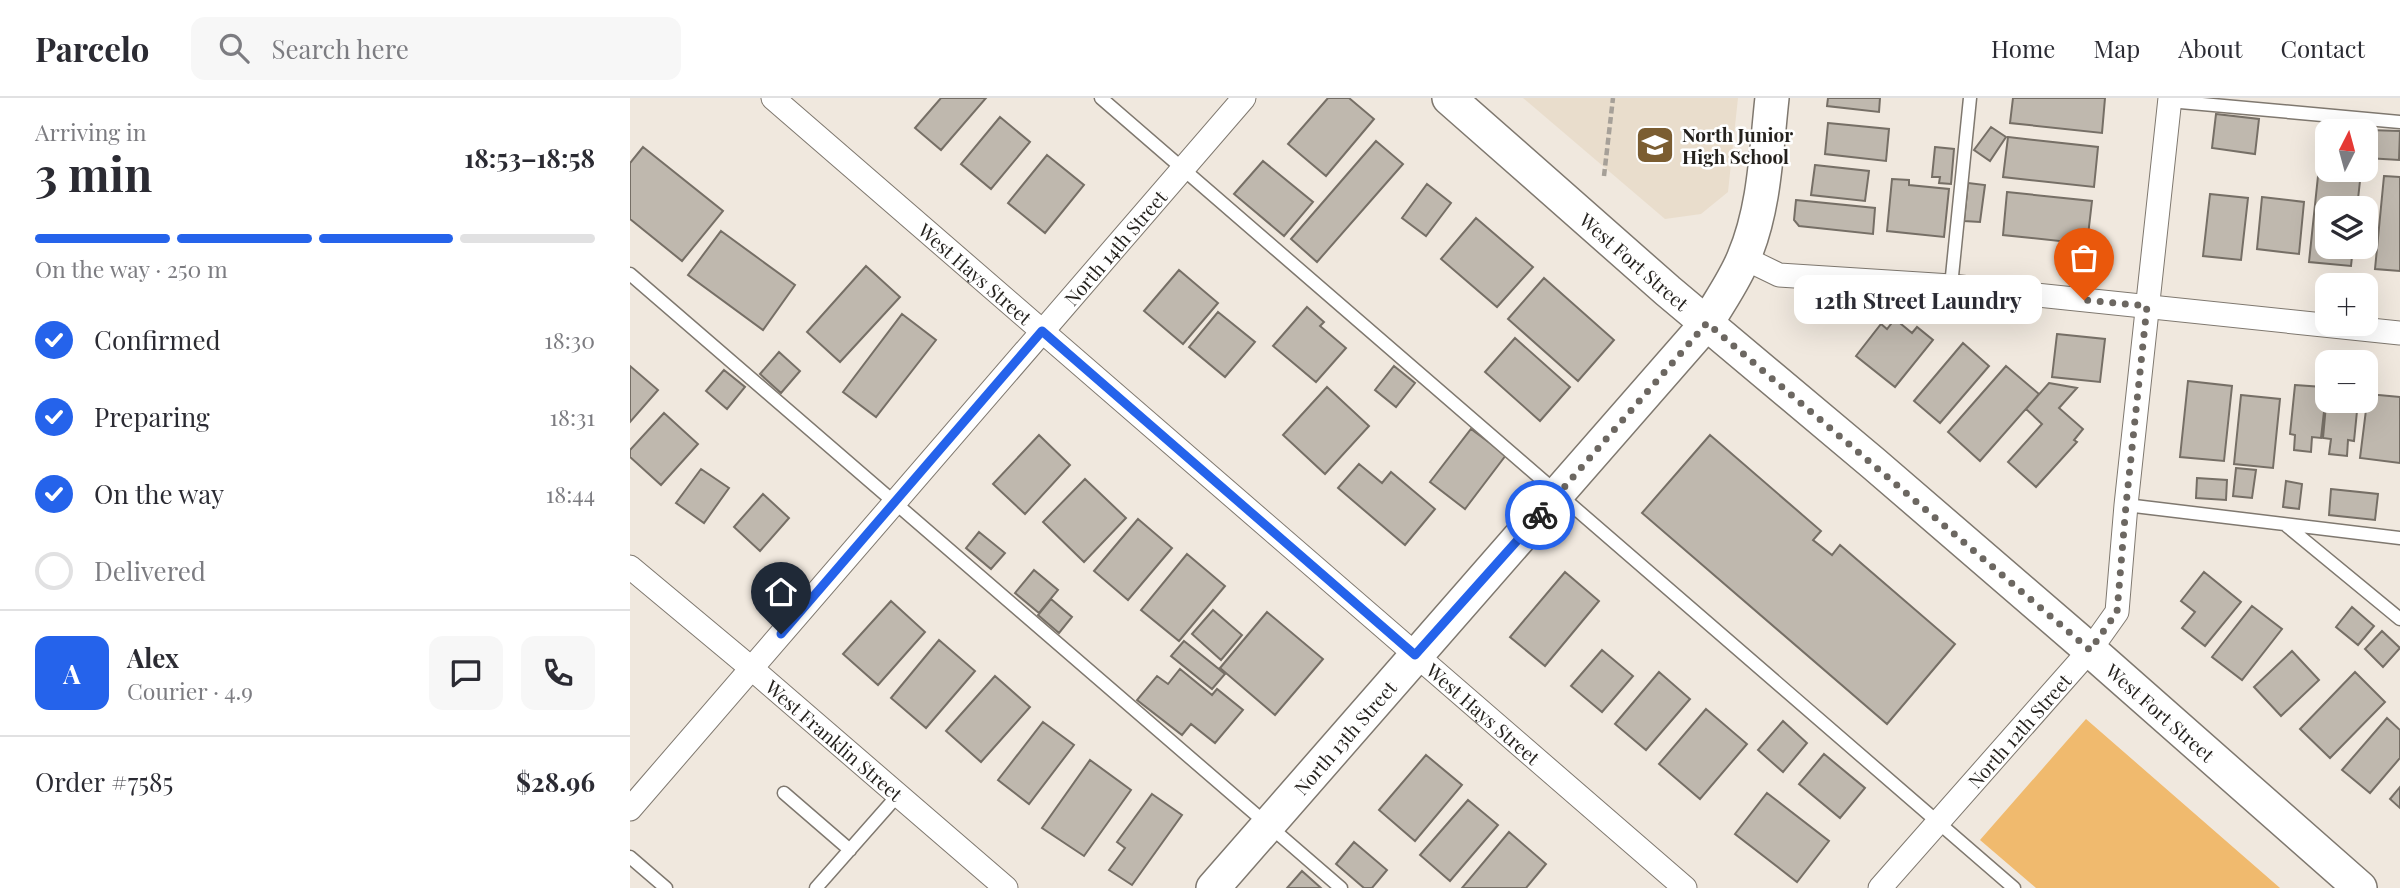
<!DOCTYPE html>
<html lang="en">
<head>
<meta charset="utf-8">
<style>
  body { margin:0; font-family:"Playfair Display",serif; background:#f7f7f7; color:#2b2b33; height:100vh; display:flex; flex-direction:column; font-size:26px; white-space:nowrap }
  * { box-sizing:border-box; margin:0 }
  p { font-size:23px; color:#7c7c81 }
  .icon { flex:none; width:38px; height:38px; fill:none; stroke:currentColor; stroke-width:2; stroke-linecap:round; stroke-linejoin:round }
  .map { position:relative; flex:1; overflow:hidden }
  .drawer { display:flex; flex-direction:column; background:#fff; width:630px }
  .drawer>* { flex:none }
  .needle { width:46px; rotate:6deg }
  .buttons { position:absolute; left:1685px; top:21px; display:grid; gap:14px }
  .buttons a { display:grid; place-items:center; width:63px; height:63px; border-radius:14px; background:#fff; box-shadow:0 7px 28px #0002; font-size:35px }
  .pin { position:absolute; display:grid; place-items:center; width:60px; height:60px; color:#fff; margin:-72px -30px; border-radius:50% 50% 50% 0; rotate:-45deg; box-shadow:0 0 7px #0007 }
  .pin .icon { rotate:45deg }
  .courier { position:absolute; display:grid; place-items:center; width:70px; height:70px; margin:-35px; border:5px solid #2563eb; border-radius:50%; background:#fff; color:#222; box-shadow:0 2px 9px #0007 }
  .bubble { position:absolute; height:49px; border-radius:14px; background:#fff; box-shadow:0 7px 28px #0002; font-size:23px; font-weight:700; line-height:49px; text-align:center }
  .overview em { font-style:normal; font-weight:700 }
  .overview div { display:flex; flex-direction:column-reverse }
  .overview { display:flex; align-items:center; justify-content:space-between; height:119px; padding:0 35px }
  h1 { font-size:46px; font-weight:700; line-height:52px }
  .bar { display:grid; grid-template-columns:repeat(4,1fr); gap:10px 7px; align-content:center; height:84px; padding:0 35px }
  .bar i { height:9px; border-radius:5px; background:#e1e1e2 }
  .bar .active { background:#2563eb }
  .bar p { grid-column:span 4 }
  .line { display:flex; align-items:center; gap:18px; padding:0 35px; border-top:2px solid #e1e1e2 }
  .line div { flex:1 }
  .round { display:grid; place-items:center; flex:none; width:74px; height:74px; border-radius:14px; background:#f7f7f7 }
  ol { padding:0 35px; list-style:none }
  li { display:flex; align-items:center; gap:21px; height:77px }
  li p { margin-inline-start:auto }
  li .icon { padding:7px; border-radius:50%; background:#2563eb; color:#fff; stroke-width:4 }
  li:last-child { color:#7c7c81 }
  li i { width:38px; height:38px; border:4px solid #e1e1e2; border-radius:50% }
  header { display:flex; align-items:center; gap:42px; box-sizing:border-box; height:98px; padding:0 35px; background:#fff; border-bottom:2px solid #e1e1e2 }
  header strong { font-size:33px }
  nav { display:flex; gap:38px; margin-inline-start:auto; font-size:24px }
  .search { width:490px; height:63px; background:#f7f7f7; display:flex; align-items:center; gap:18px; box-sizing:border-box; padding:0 24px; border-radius:14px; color:#7c7c81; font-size:26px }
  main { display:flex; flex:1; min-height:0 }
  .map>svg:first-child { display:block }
  .built { fill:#e9ddcc }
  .green { fill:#f0ba6e }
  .building { fill:#bfb8ae; stroke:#766f66; stroke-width:2 }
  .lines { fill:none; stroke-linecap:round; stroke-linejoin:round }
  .lane-casing { stroke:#7f786f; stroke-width:15 }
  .street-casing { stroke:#7f786f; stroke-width:25 }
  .secondary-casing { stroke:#7f786f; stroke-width:36 }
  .path { stroke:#a6a098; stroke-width:4.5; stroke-dasharray:7 3.5; stroke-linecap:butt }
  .lane { stroke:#fff; stroke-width:12 }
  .street { stroke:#fff; stroke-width:23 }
  .secondary { stroke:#fff; stroke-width:33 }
  .done { stroke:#6c6761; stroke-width:7; stroke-dasharray:0 12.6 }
  .route { stroke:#2563eb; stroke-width:9 }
  .labels { text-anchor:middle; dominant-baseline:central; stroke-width:5; stroke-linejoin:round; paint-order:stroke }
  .poi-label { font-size:19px; font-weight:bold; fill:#25221e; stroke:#fff; text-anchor:start }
  .street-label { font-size:19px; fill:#25221e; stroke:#fff }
</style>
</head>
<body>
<header>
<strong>Parcelo</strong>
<div class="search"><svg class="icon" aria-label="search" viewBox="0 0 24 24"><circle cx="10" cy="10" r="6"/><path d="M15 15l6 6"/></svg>Search here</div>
<nav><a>Home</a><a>Map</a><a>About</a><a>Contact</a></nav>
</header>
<main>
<section class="drawer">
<div class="overview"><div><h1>3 min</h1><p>Arriving in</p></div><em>18:53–18:58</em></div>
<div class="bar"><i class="active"></i><i class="active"></i><i class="active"></i><i></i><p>On the way · 250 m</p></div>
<ol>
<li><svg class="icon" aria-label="check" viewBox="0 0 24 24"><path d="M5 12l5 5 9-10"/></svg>Confirmed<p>18:30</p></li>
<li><svg class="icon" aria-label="check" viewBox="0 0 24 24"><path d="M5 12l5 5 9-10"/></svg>Preparing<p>18:31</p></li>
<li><svg class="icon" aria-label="check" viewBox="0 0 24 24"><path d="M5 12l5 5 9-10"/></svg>On the way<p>18:44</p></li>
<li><i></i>Delivered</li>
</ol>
<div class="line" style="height:126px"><b class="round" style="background:#2563eb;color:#fff">A</b><div><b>Alex</b><p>Courier · 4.9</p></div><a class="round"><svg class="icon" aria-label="chat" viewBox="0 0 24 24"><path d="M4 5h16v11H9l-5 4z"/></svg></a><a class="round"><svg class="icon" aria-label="phone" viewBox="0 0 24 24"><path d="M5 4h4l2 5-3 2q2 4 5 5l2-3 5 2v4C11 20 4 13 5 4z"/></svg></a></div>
<div class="line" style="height:91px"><div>Order #7585</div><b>$28.96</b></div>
</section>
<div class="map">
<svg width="1770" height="790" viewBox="0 0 1770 790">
  <rect width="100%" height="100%" fill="#f0e8de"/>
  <path class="built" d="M893,0H1108L1098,94L1071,116L1035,121Z"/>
  <path class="green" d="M1456,621L1650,790H1651H1406L1350,742Z"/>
  <path class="building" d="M311,0H356L311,52L285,30Z
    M698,0H719L744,21L696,78L658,46Z
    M1198,0H1250L1249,14L1197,8Z
    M1383,0H1475L1472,35L1380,25Z
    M1586,16L1629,21L1625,56L1582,50Z
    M370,19L400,44L361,91L331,66Z
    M1699,21L1734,25L1733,33H1698Z
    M1198,25L1259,31L1256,63L1195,56Z
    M1361,29L1376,39L1360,63L1344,52Z
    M1739,32L1770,33L1769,62L1737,60Z
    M1378,39L1468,49L1464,89L1373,79Z
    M746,43L773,66L687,164L661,141Z
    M13,49L93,113L52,163L0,121V65Z
    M1305,49L1324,51L1321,86L1309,85L1310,79H1302Z
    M417,57L454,87L415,135L378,105Z
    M633,63L683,104L654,138L604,96Z
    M1185,67L1239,73L1235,103L1181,97Z
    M1688,78L1730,83L1727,110H1698V149H1723L1721,168L1679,164Z
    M1754,78L1770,79V173L1745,171Z
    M1262,81L1279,82V87L1319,91L1314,139L1257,133Z
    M1338,85L1355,87L1350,124L1334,123Z
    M797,86L821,105L796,138L772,120Z
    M1377,94L1462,103L1457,146L1373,137Z
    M1580,96L1618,100L1611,162L1573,158Z
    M1632,99L1674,104L1669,156L1627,151Z
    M1166,102L1245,110L1243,136L1169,128L1164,122Z
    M846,120L903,169L867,209L811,161Z
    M91,133L165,187L133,232L58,177Z
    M236,168L270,199L210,264L177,234Z
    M549,172L588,205L553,246L514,213Z
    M914,180L984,242L948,283L878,221Z
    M677,209L694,224L690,228L716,250L686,284L643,248Z
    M588,214L625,244L595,279L559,249Z
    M272,216L306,242L246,319L213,294Z
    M1265,221L1282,235L1287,229L1303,242L1265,289L1226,258L1251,226L1257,231Z
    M1427,236L1475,241L1470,284L1422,279Z
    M885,240L940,289L910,323L855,274Z
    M1333,245L1359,268L1310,325L1284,303Z
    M149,254L170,273L151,295L130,276Z
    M0,268L28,292L0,324Z
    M764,268L785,285L766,309L745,292Z
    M1376,268L1409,296L1350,363L1318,334Z
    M94,272L115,289L97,311L76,293Z
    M1558,283L1602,288L1594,363L1550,359Z
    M1419,285L1447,290L1429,310L1453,331L1444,342L1447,344L1406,389L1378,364L1412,326L1396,311Z
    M1665,287L1693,289V296H1696L1691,340L1682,339L1681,354L1664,352L1665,337L1660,336Z
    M697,289L739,328L695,376L653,337Z
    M1697,296L1698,303H1728L1724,343L1718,342L1717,358L1699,356L1701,341L1693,340Z
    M1738,296L1770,299V365L1730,360Z
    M1611,297L1650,301L1643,370L1604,366Z
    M34,315L68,346L31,387L0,359V352Z
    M841,331L876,357L835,411L800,384Z
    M409,337L440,367L395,416L363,386Z
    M1080,337L1191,433L1183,442L1202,457L1210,447L1325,546L1257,626L1012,415Z
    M729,366L752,385L761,374L805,411L775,447L708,390Z
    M1606,370L1626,372L1622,400L1603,398Z
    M71,371L99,390L74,425L46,405Z
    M1567,380L1597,382L1596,402L1566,400Z
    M455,381L496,420L454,464L413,424Z
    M1656,383L1672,386L1669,411L1653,409Z
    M1701,391L1748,396L1745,422L1699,417Z
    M133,396L159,420L130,453L104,429Z
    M508,421L542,450L498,502L464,473Z
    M349,434L375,455L361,471L336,450Z
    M557,456L595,488L549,543L511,512Z
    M404,472L428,492L409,515L385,495Z
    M935,474L969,503L915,568L880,539Z
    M1574,474L1611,504L1575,548L1552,530L1565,514L1551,503Z
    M421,501L442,519L429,535L408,517Z
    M261,503L295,534L248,587L213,556Z
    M1622,508L1652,531L1612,582L1582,559Z
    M1722,509L1744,528L1728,547L1706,529Z
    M583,512L612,537L591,562L562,536Z
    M637,514L693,561L645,617L590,570Z
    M1752,533L1770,550L1753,569L1735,551Z
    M309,542L345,573L296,630L261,600Z
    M554,543L595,576L582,591L541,558Z
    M972,552L1003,578L972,614L941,588Z
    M1662,553L1689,582L1651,618L1624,589Z
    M550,571L582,597L587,591L613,612L585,645L561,626L552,637L507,602L527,578L538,586Z
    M1029,574L1060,601L1016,652L985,626Z
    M1725,574L1755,604L1700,660L1670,631Z
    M365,578L400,609L351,664L316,633Z
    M1076,611L1117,646L1070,701L1029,666Z
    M1757,620L1770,632V660L1740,695L1712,672Z
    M1153,623L1177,645L1153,674L1128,652Z
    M413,624L444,647L399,706L368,682Z
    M1194,656L1235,690L1210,720L1169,686Z
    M796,657L832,687L785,743L749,712Z
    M460,662L501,692L454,758L412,730Z
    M1770,689V710L1760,701Z
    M1137,695L1199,743L1167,784L1105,736Z
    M522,696L552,717L502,787L479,772L495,750L487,744Z
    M838,702L868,727L820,783L790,757Z
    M879,734L916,766L896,790H832Z
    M724,744L757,772L742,790H734L706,766Z
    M672,773L691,790H657Z"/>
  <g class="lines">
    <g class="lane-casing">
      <path id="lane" d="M471,0L1384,790
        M1539,3L1770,24
        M0,176L711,790
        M1321,188L1340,0
        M1496,407L1770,440
        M1657,428L1770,521
        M154,695L220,752
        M0,759L36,790
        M186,790L268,697"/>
    </g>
    <g class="street-casing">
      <g id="street">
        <path id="s1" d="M143,0L1055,790"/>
        <path d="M1114,160L1149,177L1321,188L1770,235"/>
        <path id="s2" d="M0,469L121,570L376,790"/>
        <path id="s3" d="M0,711L614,0"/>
        <path id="s4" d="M1250,790L1460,552L1487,514L1496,407L1540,0"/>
      </g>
    </g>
    <g class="secondary-casing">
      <g id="secondary">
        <path id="s5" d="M819,0L1038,193L1243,365L1460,552L1730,790"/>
        <path id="s6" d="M583,790L1077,225C1089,204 1105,182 1114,159C1135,109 1136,54 1142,0"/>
      </g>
    </g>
    <path class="path" d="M974,78L983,0"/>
    <use href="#lane" class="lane"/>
    <use href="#street" class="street"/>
    <use href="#secondary" class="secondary"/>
  </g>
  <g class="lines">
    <path class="done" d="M910,417L1077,225L1460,552L1487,514L1496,407L1517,208L1454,202"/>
    <path class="route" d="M151,536L412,233L785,557L910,417"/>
  </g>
  <defs>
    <g id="school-square" transform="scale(2.0125)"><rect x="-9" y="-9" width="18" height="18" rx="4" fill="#7b5d31" stroke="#fff"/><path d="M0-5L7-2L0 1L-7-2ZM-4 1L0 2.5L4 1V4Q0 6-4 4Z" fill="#fff"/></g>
  </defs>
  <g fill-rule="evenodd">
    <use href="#school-square" x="1025" y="47"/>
  </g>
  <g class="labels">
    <g class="poi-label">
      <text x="1052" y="36">North Junior<tspan x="1052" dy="22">High School</tspan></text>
    </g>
    <g class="street-label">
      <text stroke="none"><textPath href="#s3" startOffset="742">North 14th Street</textPath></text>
      <text stroke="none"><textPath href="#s5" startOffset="247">West Fort Street</textPath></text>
      <text stroke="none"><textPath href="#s1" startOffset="268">West Hays Street</textPath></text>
      <text stroke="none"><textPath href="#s5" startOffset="940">West Fort Street</textPath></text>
      <text stroke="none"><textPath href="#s1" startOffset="940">West Hays Street</textPath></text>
      <text stroke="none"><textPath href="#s4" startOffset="210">North 12th Street</textPath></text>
      <text stroke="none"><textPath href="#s6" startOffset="200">North 13th Street</textPath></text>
      <text stroke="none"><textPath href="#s2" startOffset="268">West Franklin Street</textPath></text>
    </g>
  </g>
</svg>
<div class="buttons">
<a><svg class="needle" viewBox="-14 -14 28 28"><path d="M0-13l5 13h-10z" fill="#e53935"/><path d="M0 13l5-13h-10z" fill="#7c7c81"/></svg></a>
<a><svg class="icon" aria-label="layers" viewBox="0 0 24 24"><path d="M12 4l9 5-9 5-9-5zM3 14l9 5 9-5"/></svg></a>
<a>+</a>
<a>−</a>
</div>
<div class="pin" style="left:1454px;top:202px;background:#ea580c"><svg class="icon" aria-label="bag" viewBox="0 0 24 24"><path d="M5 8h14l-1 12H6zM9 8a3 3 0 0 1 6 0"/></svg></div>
<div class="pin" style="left:151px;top:536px;background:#1f2937"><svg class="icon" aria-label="home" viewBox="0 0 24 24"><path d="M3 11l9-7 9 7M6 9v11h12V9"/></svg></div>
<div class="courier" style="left:910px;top:417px"><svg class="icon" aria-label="bike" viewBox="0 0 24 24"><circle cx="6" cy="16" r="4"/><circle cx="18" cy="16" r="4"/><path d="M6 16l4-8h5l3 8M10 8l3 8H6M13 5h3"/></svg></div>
<div class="bubble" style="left:1164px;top:177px;width:248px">12th Street Laundry</div>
</div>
</main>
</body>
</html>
